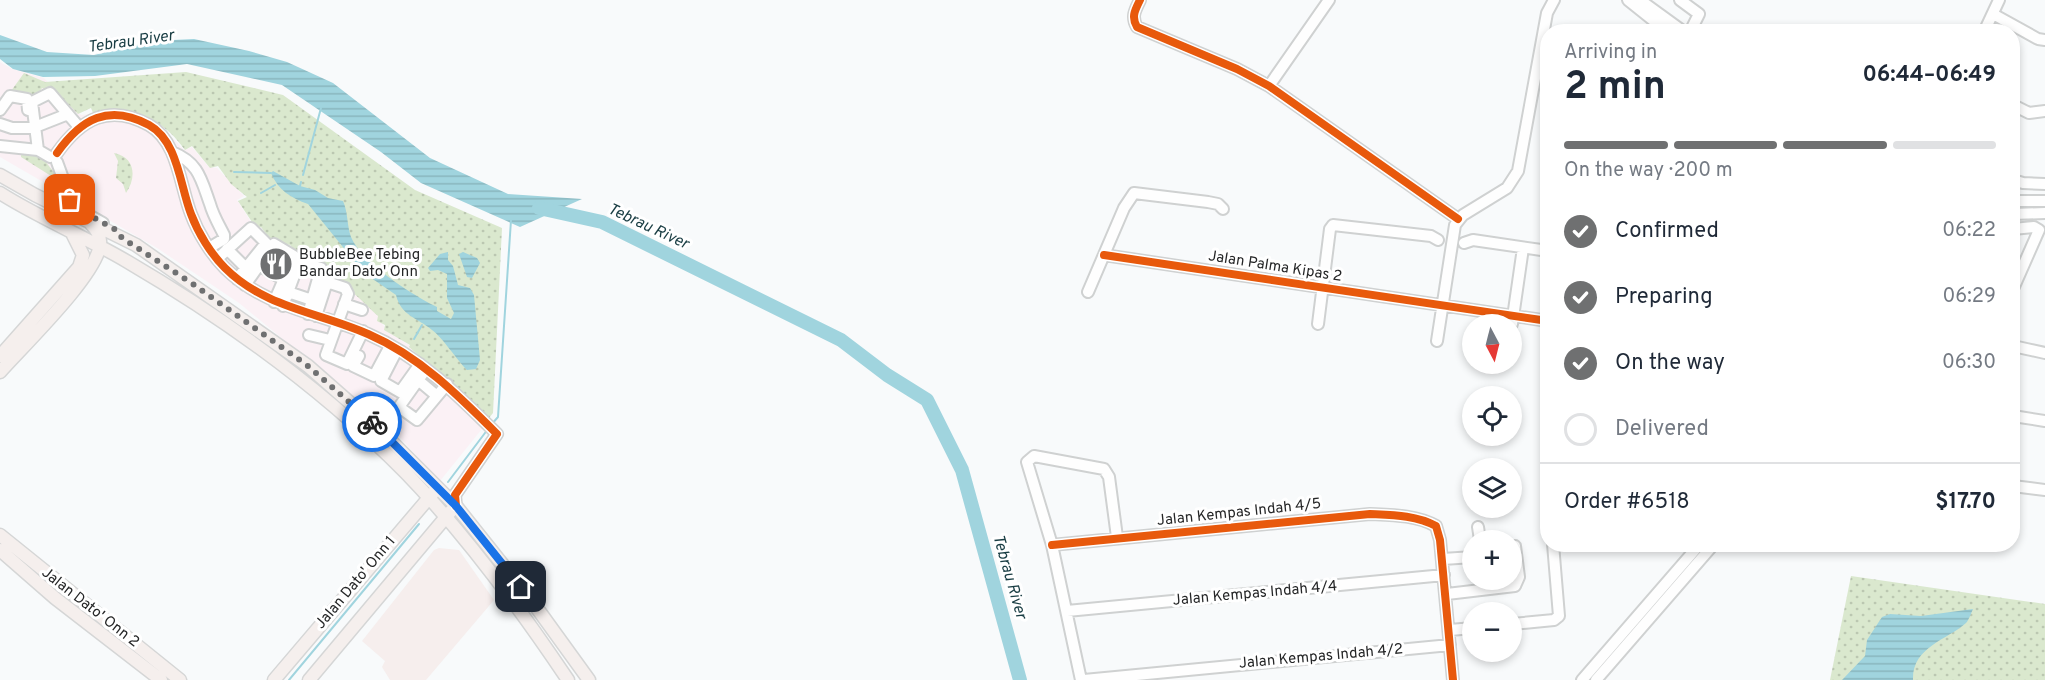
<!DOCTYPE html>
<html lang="en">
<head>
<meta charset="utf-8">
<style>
  body { margin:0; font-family:Overpass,sans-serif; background:#f2f2f3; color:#1f2937; height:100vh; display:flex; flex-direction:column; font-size:22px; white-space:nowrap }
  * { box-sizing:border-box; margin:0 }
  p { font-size:20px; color:#747a83 }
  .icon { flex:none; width:33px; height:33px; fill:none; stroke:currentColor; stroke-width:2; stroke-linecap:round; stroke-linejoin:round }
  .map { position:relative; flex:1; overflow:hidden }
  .panel { position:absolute; left:1540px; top:24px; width:480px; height:528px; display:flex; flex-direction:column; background:#fff; border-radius:24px; box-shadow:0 3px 9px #0003 }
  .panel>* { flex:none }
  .needle { width:39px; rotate:173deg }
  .tools { position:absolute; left:1462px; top:314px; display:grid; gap:12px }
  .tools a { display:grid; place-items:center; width:60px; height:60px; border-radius:50%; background:#fff; box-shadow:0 3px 9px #0003; font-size:30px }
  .pin { position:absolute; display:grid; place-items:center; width:51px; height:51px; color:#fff; margin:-26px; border-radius:12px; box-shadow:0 3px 9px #0006 }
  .courier { position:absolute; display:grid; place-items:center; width:60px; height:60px; margin:-30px; border:4px solid #1a73e8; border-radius:50%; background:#fff; color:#222; box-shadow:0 2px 8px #0007 }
  .head em { font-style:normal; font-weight:700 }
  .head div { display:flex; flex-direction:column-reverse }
  .head { display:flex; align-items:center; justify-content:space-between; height:102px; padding:0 24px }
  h1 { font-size:39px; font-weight:700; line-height:45px }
  .bar { display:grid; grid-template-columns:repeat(4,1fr); gap:9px 6px; align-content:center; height:72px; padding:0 24px }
  .bar i { height:8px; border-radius:4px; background:#e0e1e3 }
  .bar .active { background:#6f7071 }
  .bar p { grid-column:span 4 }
  .line { display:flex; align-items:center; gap:15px; padding:0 24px; border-top:2px solid #e0e1e3 }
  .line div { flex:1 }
  ol { padding:0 24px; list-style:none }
  li { display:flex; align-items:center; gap:18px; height:66px }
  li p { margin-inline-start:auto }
  li .icon { padding:6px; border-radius:50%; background:#6f7071; color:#fff; stroke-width:4 }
  li:last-child { color:#747a83 }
  li i { width:33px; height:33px; border:3px solid #e0e1e3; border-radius:50% }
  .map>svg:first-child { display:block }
  .commercial { fill:#fbf1f5 }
  .education { fill:#f6eeed }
  .grass { fill:url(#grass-dots) }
  .water { fill:url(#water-rules) }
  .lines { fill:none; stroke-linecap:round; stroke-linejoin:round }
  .stream { stroke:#a0d4de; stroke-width:2 }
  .river { stroke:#a0d4de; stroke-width:14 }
  .minor-casing { stroke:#cfd1d1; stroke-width:14 }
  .major-casing { stroke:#d5d6d6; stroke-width:15 }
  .minor { stroke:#fefefe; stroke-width:10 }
  .major { stroke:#f5efed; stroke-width:12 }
  .cycleway-casing { stroke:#fff; stroke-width:11 }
  .cycleway { stroke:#e8590c; stroke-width:8 }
  .done { stroke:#6f7071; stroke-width:6; stroke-dasharray:0 10.8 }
  .route { stroke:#1a73e8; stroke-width:8 }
  .labels { text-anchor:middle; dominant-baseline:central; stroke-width:6; stroke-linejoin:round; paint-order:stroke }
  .poi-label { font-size:15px; fill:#252627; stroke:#fff; text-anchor:start }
  .street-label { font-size:15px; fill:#252627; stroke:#fff }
  .water-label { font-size:16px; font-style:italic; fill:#193d43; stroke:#fff }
</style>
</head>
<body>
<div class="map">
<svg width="2045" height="680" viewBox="0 0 2045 680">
  <defs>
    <pattern id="grass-dots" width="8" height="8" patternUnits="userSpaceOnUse" patternTransform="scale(1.5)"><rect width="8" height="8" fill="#dae8ce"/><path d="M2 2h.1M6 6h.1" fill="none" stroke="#bbc7b1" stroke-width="1.8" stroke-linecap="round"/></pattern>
    <pattern id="water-rules" width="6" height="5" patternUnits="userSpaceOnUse" patternTransform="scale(1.5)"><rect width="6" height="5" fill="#a0d4de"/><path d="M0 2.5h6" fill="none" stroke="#8ab6be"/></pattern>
  </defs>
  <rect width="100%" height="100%" fill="#f8fafb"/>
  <path class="commercial" d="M0,62L12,69L44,78L81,115L107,112L147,119L160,125L184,150L192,147L209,167L217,168L244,196L237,200L255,228L260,229L270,242L289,246L297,255L323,267L350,288L378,316L386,330L409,345L415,353L490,419L440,481L392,429L239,303L157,248L0,157Z"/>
  <path class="education" d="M439,548L459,550L494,600L426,680H390L382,667L385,661L362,641L434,550Z"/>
  <path class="grass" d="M186,72L283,95L415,190L502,228L493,413L489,418L409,347L410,345L384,330L385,325L377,321L378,316C360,300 346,282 323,275L325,267L310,258L298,259V255L290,245L271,241L261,227L256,228L238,201L247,197L231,184L218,166L210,168L192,146L185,150C163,119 131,103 93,113L91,108L78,114L63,99L42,88L38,94L30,99L11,91L24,73L45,82Z
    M21,153H36L43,156C47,167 55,170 59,181L21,157Z
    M114,153C135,157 137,177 126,193L123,184L116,178L118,161Z
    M1851,576L2045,604V680H1830Z"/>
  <path class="water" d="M0,35L47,52L94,55L152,41L194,39L249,51L287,62L333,83L430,158L508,194L582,199L520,227L421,183L381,152L282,85L187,64L95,76L43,77L13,69L0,59Z
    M273,171L300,186L315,190L328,198L343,201C348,212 347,226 351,237C362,263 412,295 437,307V311L451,319L454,313L447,298V274L438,270L430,271L428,268L440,254L448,252V260L453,266L458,285L470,288L474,295L480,360L476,369L467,370C457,360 442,337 432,330C418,318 401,316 396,295L364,273L308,204C291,198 278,190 271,173Z
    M463,252L477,258L480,263L472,278L467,277L459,254Z
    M1973,609C1971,613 1969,620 1966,623C1947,640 1912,647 1913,680H1842L1865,656L1867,640L1882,617L1890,614L1921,616Z"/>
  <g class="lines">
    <path class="stream" d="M234,172L271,173
      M303,175L321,108
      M300,186L301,182
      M261,193L275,185
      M414,339L422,325
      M491,425L498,417L511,220
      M448,482L488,429
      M39,576L122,641
      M289,680L419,524"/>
    <path class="river" d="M539,208L602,222L841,340L887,375L927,400L962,470L1020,680"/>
    <g class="minor-casing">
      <path id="minor" d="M1140,0C1135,10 1131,17 1137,27L1237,69L1269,86L1458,219
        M1628,0L1668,32
        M1640,0L1684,32
        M1680,0L1699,14L1690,32
        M1993,14L2038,39L2045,40
        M1984,32L1999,0
        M1269,86L1329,0
        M2013,105L2029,113L2045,111
        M0,110L10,96L27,99L28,110
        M0,124L12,128H30
        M35,127L68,114
        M0,146L38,150L50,157
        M38,150L32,102L50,93L78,126
        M172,152C199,163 201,179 210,204C213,215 219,225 224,235V239L209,248
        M57,153C81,119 109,103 149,125C178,141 180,186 191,214C198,233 211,254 225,268C265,308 318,312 368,334C419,356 458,395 497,434L455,495L456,506
        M57,162L73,206L103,223
        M2013,180L2023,183L2045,184
        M2013,201H2045
        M2013,214L2045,213
        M2013,229L2034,227L2039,230L2013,289
        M1464,243L1473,240L1548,251
        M227,249L246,268
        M1104,255L1548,321
        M217,259L251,228L266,243L237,279
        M259,265L284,280
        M245,285L274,244L294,256L274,302
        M288,292L312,300
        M1088,292L1124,208L1134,193L1208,202L1218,204L1223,209
        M344,304L362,310
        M283,306L299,262L321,268L308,314
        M316,316L327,282L345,288L348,294L326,355L347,364L363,331
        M1318,324L1330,229L1333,225L1431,236L1438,240
        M1512,324L1523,248
        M309,335L330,340
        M1437,341L1455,225L1463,215L1507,188L1518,171L1547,13L1554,0
        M2013,346L2045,353
        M397,350L381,381L400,392L420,364
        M359,356L353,366L374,376L390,346
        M426,369L399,407L417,420L447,384
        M418,380L437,396
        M2013,416L2045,421
        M2013,486L2045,490
        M1478,527L1480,540
        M1052,545L1370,514C1392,515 1416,515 1436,526L1440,540L1453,680
        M1443,559L1473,557
        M1447,594L1515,586L1519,577L1515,546
        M1067,611L1444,575
        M1512,624L1554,620L1559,616L1553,544
        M1450,630L1473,628
        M1081,680L1052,545L1027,462L1034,456L1104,469L1109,477L1117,537
        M1084,680L1450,645
        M1582,680L1700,544
        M1596,680L1714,544"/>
    </g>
    <g class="major-casing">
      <path id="major" d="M0,175L35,195L136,245L308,366L374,424L456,506L534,604L589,680
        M0,193C41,219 86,237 128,262C227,320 325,391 406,473C467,536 519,607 568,680
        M0,356L79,267L83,255L73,235
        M0,372C22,347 98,274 100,244C101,236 96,229 91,224
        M0,535L180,680
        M0,550L55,598L161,680
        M274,680L433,493
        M309,680L451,511"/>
    </g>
    <use href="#minor" class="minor"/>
    <use href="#major" class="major"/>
    <g class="cycleway-casing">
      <path id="cycleway" d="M1140,0C1135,10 1131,17 1137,27L1237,69L1269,86L1458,219
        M57,153C81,119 109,103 149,125C178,141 180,186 191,214C198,233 211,254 225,268C265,308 318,312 368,334C419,356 458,395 497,434L455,495L456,506
        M1104,255L1548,321
        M1052,545L1370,514C1392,515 1416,515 1436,526L1440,540L1453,680"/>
    </g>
    <use href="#cycleway" class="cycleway"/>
  </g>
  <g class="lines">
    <path class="done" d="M70,200L73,206L116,230L122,238L193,284L308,366L372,422"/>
    <path class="route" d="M372,422L456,506L521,587"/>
  </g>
  <defs>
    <g id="restaurant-disc" transform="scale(1.725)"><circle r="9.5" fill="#6f7071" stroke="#fff"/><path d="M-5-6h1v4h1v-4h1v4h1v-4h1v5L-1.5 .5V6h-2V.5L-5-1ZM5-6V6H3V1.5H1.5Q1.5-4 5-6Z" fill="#fff"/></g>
  </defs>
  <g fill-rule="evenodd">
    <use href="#restaurant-disc" x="276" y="264"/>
  </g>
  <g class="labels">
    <g class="poi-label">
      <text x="299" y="255">BubbleBee Tebing<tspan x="299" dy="17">Bandar Dato' Onn</tspan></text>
    </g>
    <g class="street-label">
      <text transform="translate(1275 267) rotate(9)">Jalan Palma Kipas 2</text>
      <text transform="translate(1239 513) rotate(-6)">Jalan Kempas Indah 4/5</text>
      <text transform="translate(356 583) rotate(-50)">Jalan Dato' Onn 1</text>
      <text transform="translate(1255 594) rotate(-5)">Jalan Kempas Indah 4/4</text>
      <text transform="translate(90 608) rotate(38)">Jalan Dato' Onn 2</text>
      <text transform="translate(1321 657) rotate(-5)">Jalan Kempas Indah 4/2</text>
    </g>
    <g class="water-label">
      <text transform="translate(131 42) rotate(-8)">Tebrau River</text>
      <text transform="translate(648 227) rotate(25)">Tebrau River</text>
      <text transform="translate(1009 577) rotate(74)">Tebrau River</text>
    </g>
  </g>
</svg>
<div class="tools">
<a><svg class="needle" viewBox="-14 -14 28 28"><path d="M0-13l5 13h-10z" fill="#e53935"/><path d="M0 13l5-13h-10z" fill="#747a83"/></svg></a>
<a><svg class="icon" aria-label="locate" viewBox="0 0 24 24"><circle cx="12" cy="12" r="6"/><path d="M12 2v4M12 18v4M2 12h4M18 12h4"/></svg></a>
<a><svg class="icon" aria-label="layers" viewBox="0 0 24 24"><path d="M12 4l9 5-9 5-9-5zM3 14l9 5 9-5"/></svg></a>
<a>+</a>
<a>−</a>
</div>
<div class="pin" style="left:70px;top:200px;background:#ea580c"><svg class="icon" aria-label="bag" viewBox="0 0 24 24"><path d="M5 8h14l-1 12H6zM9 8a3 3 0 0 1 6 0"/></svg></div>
<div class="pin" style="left:521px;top:587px;background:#1f2937"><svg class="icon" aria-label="home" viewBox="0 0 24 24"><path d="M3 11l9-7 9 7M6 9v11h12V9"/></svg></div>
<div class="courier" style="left:372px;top:422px"><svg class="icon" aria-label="bike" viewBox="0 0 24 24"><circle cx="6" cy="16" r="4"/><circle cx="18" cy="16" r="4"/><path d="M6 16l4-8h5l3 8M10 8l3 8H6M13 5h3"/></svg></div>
<section class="panel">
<div class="head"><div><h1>2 min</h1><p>Arriving in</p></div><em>06:44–06:49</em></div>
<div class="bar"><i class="active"></i><i class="active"></i><i class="active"></i><i></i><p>On the way · 200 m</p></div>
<ol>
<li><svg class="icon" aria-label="check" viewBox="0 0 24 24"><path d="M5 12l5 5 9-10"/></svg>Confirmed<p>06:22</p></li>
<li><svg class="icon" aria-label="check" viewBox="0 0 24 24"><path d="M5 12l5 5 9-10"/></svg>Preparing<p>06:29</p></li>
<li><svg class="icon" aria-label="check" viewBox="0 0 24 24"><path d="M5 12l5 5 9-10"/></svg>On the way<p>06:30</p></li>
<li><i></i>Delivered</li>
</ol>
<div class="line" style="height:78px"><div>Order #6518</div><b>$17.70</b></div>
</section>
</div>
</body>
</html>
